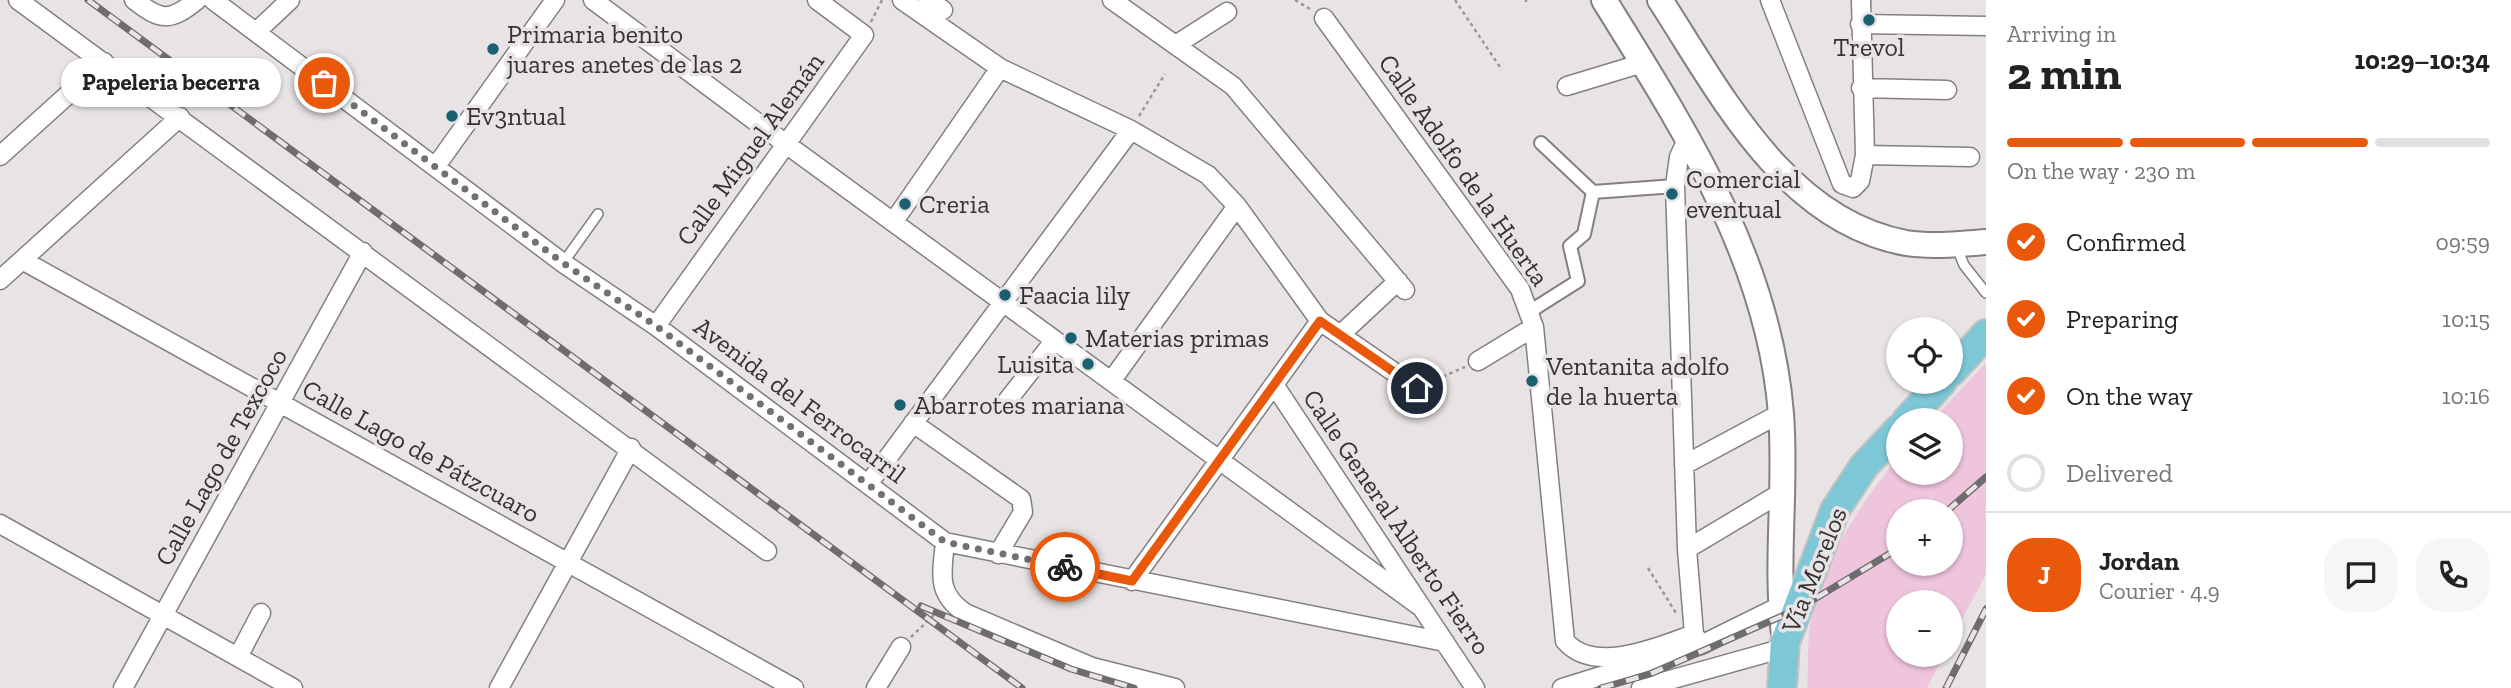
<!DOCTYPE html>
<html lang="en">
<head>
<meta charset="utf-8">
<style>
  body { margin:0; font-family:"Zilla Slab",serif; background:#f6f6f6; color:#222; height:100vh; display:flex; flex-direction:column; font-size:26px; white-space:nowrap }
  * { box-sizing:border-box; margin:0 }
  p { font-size:23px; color:#767676 }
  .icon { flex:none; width:38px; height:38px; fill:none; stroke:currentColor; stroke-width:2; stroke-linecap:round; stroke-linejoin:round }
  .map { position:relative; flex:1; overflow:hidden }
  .sheet { display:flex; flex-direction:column; background:#fff; width:525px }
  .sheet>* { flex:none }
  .controls { position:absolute; left:1886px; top:317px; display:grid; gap:14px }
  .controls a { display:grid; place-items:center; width:77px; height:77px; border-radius:50%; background:#fff; box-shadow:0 2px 5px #0004; font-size:35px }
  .pin { position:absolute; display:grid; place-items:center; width:60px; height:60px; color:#fff; margin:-30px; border:4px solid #fff; border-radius:50%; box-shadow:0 2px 7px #0007 }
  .courier { position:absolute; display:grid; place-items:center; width:70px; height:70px; margin:-35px; border:5px solid #ea580c; border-radius:50%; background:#fff; color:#222; box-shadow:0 2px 9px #0007 }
  .bubble { position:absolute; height:49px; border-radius:24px; background:#fff; box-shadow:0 2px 5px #0004; font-size:23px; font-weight:700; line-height:49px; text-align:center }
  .headline em { font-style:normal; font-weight:700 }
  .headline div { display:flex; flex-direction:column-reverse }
  .headline { display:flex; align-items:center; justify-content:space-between; height:119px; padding:0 21px }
  h1 { font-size:46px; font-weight:700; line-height:52px }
  .bar { display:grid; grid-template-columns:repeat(4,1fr); gap:10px 7px; align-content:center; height:84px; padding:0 21px }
  .bar i { height:9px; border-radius:5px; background:#e0e0e0 }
  .bar .active { background:#ea580c }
  .bar p { grid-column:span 4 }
  .line { display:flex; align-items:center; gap:18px; padding:0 21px; border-top:2px solid #e0e0e0 }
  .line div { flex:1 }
  .round { display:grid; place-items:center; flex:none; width:74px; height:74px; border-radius:28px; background:#f6f6f6 }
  ol { padding:0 21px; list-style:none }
  li { display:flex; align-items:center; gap:21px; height:77px }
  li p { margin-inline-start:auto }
  li .icon { padding:7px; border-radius:50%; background:#ea580c; color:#fff; stroke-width:4 }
  li:last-child { color:#767676 }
  li i { width:38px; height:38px; border:4px solid #e0e0e0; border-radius:50% }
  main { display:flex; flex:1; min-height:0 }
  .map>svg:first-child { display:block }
  .green { fill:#efc4dd; fill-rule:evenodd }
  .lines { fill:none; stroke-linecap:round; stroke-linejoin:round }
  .service-casing { stroke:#847f82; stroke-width:12 }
  .pedestrian-casing { stroke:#847f82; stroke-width:16 }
  .minor-casing { stroke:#847f82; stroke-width:21 }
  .secondary-casing { stroke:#847f82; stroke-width:28 }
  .primary-casing { stroke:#c2c2c2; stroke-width:32 }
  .path { stroke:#999697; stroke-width:2.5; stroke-dasharray:3.5 3.5; stroke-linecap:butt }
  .service { stroke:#fff; stroke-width:9 }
  .pedestrian { stroke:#fff; stroke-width:12 }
  .minor { stroke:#fff; stroke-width:18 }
  .secondary { stroke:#fff; stroke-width:24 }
  .primary { stroke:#7ec7d7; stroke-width:28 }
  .rail-casing { stroke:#6f6c6d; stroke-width:7 }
  .rail { stroke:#e8e4e6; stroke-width:4.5; stroke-dasharray:13; stroke-linecap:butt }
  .done { stroke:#737072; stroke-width:7; stroke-dasharray:0 12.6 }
  .route { stroke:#ea580c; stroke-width:9 }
  .poi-dot { fill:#196070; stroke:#e8e4e6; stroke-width:2.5 }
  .labels { text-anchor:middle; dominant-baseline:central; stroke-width:7; stroke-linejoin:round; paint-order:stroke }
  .poi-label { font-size:26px; fill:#343233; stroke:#e8e4e6; text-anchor:start }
  .street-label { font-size:26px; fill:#343233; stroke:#e8e4e6 }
</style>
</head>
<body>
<main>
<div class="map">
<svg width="1986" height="688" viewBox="0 0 1986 688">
  <rect width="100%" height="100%" fill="#e8e4e6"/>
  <path class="green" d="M1986,363V574L1951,640V602H1899V654L1944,655L1927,688H1807C1809,664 1806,635 1813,612C1828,554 1860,503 1899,457V472H1951V420H1932ZM1899,511H1951V564H1899Z"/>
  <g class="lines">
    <g class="service-casing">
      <path id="service" d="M1957,248L1964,265L1986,293
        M563,263L598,214"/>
    </g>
    <g class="pedestrian-casing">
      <path id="pedestrian" d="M1541,143L1593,192
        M1593,192L1675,186
        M1529,312L1578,281L1570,246L1584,234L1593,192"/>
    </g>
    <g class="minor-casing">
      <path id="minor" d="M18,0L767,551
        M134,0C161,21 170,22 197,0
        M213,0L563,263L656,326L945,542L1445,642
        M593,0L786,144L1418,605
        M902,0L1000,68L1131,130L1208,175L1237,206L1320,321L1417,388
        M928,0L943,10
        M1112,0L1233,86L1405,290
        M1770,0L1842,184L1853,188L1860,181L1865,155L1861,0
        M1324,18L1520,289L1534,327L1565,641C1594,675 1658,647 1694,634
        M1860,24L1986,26
        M256,32L290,0
        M1177,44L1227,12
        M1567,86L1643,63
        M1861,88L1947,90
        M1688,137L1679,157L1675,186L1687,549L1694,634L1701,645
        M1865,155L1970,157
        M0,156L104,62
        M436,166L555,0
        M894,221L1000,68
        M22,260L794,688
        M0,280L180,117
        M656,326L864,35L817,0
        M1340,335L1398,281
        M1478,361L1534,327
        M1112,380L1237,206
        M1275,386L1475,688
        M1007,401L1055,340
        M913,423L1021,499L1023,512L998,554
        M1684,465L1781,413
        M869,483L1131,130
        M0,524L293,688
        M945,542C942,574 936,593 965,613L1092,667L1175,688
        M1687,549L1784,491
        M1132,581L1320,321
        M238,657L261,613
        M123,688L363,252
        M499,688L631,448
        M876,688L901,647
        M1562,688L1701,645L1790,601
        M1641,688L1784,648"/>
    </g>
    <g class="secondary-casing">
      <path id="secondary" d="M1604,0C1684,129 1769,259 1781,414C1787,490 1774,567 1785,642
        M1660,0C1721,94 1785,221 1906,243C1932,247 1960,244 1986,242"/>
    </g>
    <g class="primary-casing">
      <path id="primary" d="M1951,372L1986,334
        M1907,420L1942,382
        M1782,688L1785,642L1835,510L1864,466L1899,429"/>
    </g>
    <path class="path" d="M1295,0L1310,9
      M1455,0L1502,70
      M1526,0V2
      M871,22L882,0
      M1139,116L1165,74
      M1430,382L1465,367
      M1648,568L1676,613
      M911,637L939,610"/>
    <use href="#service" class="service"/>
    <use href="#pedestrian" class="pedestrian"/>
    <use href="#minor" class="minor"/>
    <use href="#secondary" class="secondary"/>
    <use href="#primary" class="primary"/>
    <g class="rail-casing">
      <path id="rail" d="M88,0L1022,688
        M1947,511L1986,477
        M921,606L1071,669L1134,688
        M1601,688L1650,674L1798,609L1899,548
        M1946,688L1986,609"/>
    </g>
    <use href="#rail" class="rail"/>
  </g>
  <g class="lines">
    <path class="done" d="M324,83L563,263L656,326L945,542L1065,567"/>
    <path class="route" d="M1065,567L1132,581L1320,321L1417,388"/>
  </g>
  <g class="poi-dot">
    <circle cx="1869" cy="20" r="7"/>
    <circle cx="493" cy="49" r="7"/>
    <circle cx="452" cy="116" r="7"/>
    <circle cx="1672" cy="194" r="7"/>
    <circle cx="905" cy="204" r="7"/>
    <circle cx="1005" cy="295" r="7"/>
    <circle cx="1071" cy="338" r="7"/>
    <circle cx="1088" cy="364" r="7"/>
    <circle cx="1532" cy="381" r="7"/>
    <circle cx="900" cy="405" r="7"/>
  </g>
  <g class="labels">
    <g class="poi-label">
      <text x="507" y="34">Primaria benito<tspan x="507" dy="30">juares anetes de las 2</tspan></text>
      <text x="1869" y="47" text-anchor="middle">Trevol</text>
      <text x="466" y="116">Ev3ntual</text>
      <text x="1686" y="179">Comercial<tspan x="1686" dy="30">eventual</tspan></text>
      <text x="919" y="204">Creria</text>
      <text x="1019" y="295">Faacia lily</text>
      <text x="1085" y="338">Materias primas</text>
      <text x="1074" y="364" text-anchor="end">Luisita</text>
      <text x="1546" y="366">Ventanita adolfo<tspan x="1546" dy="30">de la huerta</tspan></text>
      <text x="914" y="405">Abarrotes mariana</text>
    </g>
    <g class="street-label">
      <text transform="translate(750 149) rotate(-54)">Calle Miguel Alemán</text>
      <text transform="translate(1464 170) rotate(55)">Calle Adolfo de la Huerta</text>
      <text transform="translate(800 400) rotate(37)">Avenida del Ferrocarril</text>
      <text transform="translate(421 451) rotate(29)">Calle Lago de Pátzcuaro</text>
      <text transform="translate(221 457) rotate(-61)">Calle Lago de Texcoco</text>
      <text transform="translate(1397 522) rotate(56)">Calle General Alberto Fierro</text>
      <text transform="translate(1814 570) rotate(-68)">Vía Morelos</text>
    </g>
  </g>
</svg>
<div class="controls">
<a><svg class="icon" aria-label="locate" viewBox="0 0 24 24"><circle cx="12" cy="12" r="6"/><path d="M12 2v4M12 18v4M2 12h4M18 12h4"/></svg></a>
<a><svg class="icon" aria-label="layers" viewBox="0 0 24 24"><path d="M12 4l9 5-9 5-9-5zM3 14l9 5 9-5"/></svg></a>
<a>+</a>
<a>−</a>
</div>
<div class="pin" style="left:324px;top:83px;background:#ea580c"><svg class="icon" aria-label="bag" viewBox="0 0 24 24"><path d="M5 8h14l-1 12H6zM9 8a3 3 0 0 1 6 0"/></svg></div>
<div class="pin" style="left:1417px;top:388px;background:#1f2937"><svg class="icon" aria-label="home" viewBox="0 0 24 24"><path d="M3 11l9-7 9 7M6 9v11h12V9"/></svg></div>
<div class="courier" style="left:1065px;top:567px"><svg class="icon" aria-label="bike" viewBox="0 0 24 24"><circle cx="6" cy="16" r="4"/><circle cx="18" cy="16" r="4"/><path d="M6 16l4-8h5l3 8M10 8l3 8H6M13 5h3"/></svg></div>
<div class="bubble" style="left:61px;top:58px;width:220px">Papeleria becerra</div>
</div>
<section class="sheet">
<div class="headline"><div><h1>2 min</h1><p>Arriving in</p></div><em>10:29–10:34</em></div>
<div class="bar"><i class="active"></i><i class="active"></i><i class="active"></i><i></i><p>On the way · 230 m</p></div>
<ol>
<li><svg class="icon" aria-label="check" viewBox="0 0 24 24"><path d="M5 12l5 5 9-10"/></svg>Confirmed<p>09:59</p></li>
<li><svg class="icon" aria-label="check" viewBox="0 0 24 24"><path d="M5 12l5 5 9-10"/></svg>Preparing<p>10:15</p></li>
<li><svg class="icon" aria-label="check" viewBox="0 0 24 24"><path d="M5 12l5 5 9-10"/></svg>On the way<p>10:16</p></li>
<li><i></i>Delivered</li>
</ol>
<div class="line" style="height:126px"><b class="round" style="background:#ea580c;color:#fff">J</b><div><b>Jordan</b><p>Courier · 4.9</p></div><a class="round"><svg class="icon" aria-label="chat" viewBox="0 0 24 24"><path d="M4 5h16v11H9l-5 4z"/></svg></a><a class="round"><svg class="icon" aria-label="phone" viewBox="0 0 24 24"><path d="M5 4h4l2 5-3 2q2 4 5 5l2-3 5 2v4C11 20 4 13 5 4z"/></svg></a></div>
</section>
</main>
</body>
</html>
